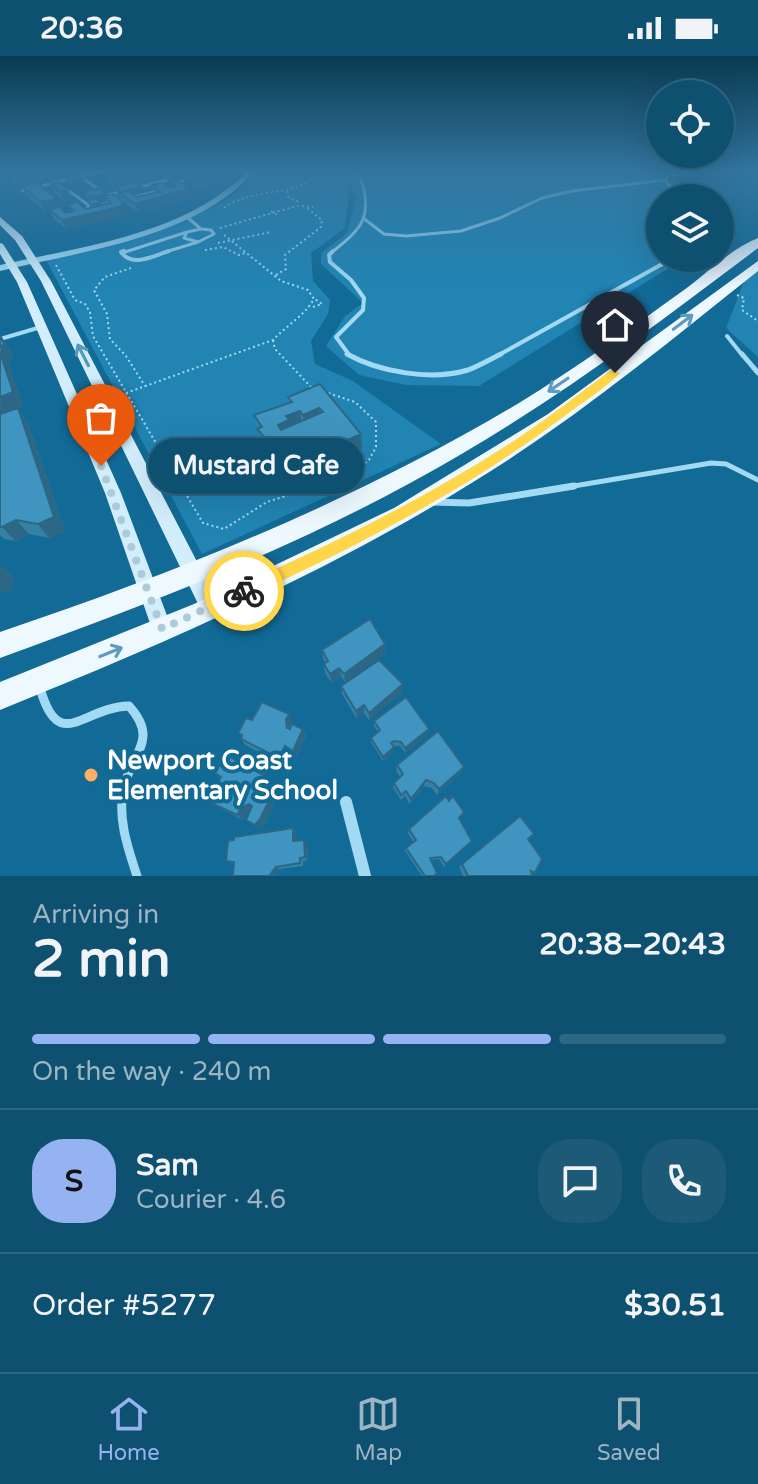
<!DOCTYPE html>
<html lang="en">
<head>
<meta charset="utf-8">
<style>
  body { margin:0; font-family:"Varela Round",sans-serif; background:#1c5a78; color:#f1f3f6; height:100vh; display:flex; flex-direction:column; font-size:30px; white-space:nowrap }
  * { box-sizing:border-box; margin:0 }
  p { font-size:26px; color:#9bb5c3 }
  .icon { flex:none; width:44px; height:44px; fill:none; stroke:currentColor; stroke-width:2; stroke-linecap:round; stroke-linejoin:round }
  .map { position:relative; height:820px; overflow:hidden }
  .panel { display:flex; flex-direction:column; background:#0e5070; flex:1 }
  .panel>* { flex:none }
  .fabs { position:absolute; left:646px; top:24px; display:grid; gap:16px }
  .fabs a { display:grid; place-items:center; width:88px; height:88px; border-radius:50%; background:#0e5070; box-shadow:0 8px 32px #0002,0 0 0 2px #2e6783; font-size:40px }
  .pin { position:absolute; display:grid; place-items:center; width:68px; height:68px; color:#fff; margin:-82px -34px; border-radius:50% 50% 50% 0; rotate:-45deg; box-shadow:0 0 8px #0007 }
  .pin .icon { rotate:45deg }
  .courier { position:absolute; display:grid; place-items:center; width:80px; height:80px; margin:-40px; border:6px solid #ffd54a; border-radius:50%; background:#fff; color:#222; box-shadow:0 2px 10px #0007 }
  .bubble { position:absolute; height:56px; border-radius:28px; background:#0e5070; box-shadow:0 8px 32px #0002,0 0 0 2px #2e6783; font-size:26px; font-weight:800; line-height:56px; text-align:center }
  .head em { font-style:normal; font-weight:800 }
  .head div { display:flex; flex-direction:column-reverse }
  .head { display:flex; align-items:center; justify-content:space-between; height:136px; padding:0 32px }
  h1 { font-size:52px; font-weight:800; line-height:60px }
  .bar { display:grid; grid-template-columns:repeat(4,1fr); gap:12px 8px; align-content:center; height:96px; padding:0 32px }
  .bar i { height:10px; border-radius:6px; background:#2e6783 }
  .bar .selected { background:#95b2f1 }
  .bar p { grid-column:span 4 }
  .line { display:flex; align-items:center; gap:20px; padding:0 32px; border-top:2px solid #2e6783 }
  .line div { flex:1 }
  .round { display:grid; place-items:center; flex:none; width:84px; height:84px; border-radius:32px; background:#1c5a78 }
  .status { display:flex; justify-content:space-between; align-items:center; height:56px; padding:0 40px; background:#0e5070; direction:ltr }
  .status svg { height:22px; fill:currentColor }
  .menu { display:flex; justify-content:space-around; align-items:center; height:112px; border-top:2px solid #2e6783; background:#0e5070; font-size:22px; color:#9bb5c3 }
  .menu a { display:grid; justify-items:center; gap:4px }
  .menu .selected { color:#95b2f1 }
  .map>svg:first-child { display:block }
  .green { fill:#2184b3 }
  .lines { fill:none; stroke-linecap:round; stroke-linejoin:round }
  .path { stroke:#a2d9f3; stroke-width:2; stroke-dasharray:2 3; stroke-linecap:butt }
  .service-far4 { stroke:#a2d9f3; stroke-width:3 }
  .service-far3 { stroke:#a2d9f3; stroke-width:4 }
  .service-far2 { stroke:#a2d9f3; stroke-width:5 }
  .service-far1 { stroke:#a2d9f3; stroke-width:7 }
  .service { stroke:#a2d9f3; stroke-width:9 }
  .minor-far1 { stroke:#a2d9f3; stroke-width:4 }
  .minor { stroke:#a2d9f3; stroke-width:12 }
  .tertiary { fill:#a2d9f3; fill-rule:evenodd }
  .secondary { fill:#d2eefc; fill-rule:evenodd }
  .primary { fill:#eef8ff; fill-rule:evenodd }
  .wall { fill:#3680a4; fill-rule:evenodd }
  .shaded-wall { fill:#2c6886 }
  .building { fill:#3f95bf; stroke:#2c6886; stroke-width:2; fill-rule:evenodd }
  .oneway { stroke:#5f9cbb }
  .oneway2 { stroke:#5598ba }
  .route { fill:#ffd54a }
  .done { stroke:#accbda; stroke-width:8; stroke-dasharray:0 14.4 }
  .poi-dot { fill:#ffaf64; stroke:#126a96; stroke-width:3 }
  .labels { text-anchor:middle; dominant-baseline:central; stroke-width:8; stroke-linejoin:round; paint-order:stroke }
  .near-poi-label { font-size:26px; font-weight:bold; fill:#fff; stroke:#126a96; text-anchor:start }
</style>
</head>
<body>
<div class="status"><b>20:36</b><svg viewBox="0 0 49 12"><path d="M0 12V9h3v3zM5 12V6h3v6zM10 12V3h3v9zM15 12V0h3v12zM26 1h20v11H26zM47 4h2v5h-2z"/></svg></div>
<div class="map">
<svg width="758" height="820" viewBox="0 0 758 820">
  <rect width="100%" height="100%" fill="#126a96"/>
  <path class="green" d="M256,116H758V118L736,117L675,125L688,142H660V202H685L479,330L406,329L359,319L326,290L345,260L363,247L321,208V197L346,178L357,141L350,128L345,172L311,197L313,225L330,244L328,258L311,285L315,308L353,325L441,388L202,498L46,204C98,189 229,163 256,116Z
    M758,210V301L726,272L748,215Z"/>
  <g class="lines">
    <path class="path" d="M287,135L289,142L300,146
      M302,150L313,151
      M224,152C255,129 296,144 318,116
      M271,155L279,160
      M220,172L300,149
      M218,187L271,176
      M205,194L223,191L239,199L245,197
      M56,209L75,244L85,248L90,256L93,280L203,467L224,473L267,446L348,420L369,404L376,391V366L355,346L325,336
      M131,212L105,221L94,234L107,258L110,283L126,300L145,330
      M276,219L286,213L285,199L321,171L322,164L307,152
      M737,239L744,242L742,254L758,265
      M313,251L322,248L315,243
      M273,284L275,293L312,332
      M126,337L273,284C287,269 304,260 314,243L308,234L281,225L223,178
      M175,420L213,403L209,397L236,385"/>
    <path class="service-far4" d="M81,121L104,137
      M65,132L91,151
      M135,132L168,124L183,125
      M22,135L92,117
      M108,139L124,135
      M130,142L162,134
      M679,142L665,124L668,120L691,116
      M79,154L115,146
      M187,161L201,173
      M363,162L384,178L406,180L461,175L500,162L542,142L572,135L665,124
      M201,173L211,174L214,178L198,186L184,182L187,176Z
      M122,197L187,176
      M162,197L198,186
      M331,197C365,170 373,161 359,116"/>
    <path class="service-far3" d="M124,195L121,196C133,212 152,200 169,195
      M333,195L329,199L330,206L351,224L364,242L363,254L336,281L350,300
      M727,280L743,300
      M0,283L41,271
      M497,300L673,202"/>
    <path class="service-far2" d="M347,298C379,316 431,325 468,314C479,310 491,303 501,298
      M742,298L758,317
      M562,432L711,407L726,408L758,424"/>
    <path class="service-far1" d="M431,446L469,447L574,430"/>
    <path class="service" d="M40,632C59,699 83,651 129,650C161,685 129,699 123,735C118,765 128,792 137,820"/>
    <path class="minor-far1" d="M89,116H126"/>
    <path class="minor" d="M346,746L365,820"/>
    <path class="tertiary" d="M247,116H254C194,182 83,195 0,215V209C83,190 184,179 247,116Z"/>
    <path class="secondary" d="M0,161L22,180L51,225L217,544L220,551L217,558L210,560L203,558L41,225L15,184L0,169Z
      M0,187L3,188L27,226L121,437L172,573L169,580L162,583L155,580L152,573L105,437L17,226L0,198Z"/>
    <path class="primary" d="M758,182V192C647,276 535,360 412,426C281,498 140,551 0,602V576C181,515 355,445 519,347C576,312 630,273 684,234C706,218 732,192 758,182Z
      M758,205V215C665,289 572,366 470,428C321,520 161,589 0,654V626L194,548L394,452L548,358Z"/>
  </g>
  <path class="wall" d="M0,116H75V119L83,122L85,128L74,131L67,127L65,121H67L61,117L41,121L44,128L39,129L65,157L71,155L68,149L86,153L90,152L87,144H89L86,142L84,136L107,139L122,146L116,134L108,125L105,116H169L170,121L155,120L156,124L148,126L142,121L138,122L139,128L144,137L134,139L136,141L155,137L152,129L171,131L169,125L187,131L190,142L139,157L123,146L127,157L122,161L66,173L54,163L50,155L45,156L26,139L23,133L19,134L10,122L0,119ZM106,144L108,148L102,149L100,146Z
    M185,116H231L206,133H193L192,126L187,125Z
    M51,128L72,143L64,145L55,137Z
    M0,279L10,294L13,302L8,307L23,351L18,353L28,367L65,475L49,482L29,478L15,485L4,483L0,479Z
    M320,328L362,392L293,425L260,388L254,359L289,347L288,341Z
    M322,594L385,597L345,626L341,620L331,626L325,617L324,608L326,607L323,603Z
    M341,630L402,636L369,664L364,657L357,663L342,638Z
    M289,658L292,666L289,673H303L306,680L296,701L288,697L282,708L245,689L241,683V681L238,677L252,664Z
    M374,665L429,673L428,678L405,697L400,690H393L394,696L383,705L371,686V682L378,676L374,670Z
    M397,709L461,717L437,739L432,732L424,730L410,748L405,740L401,744L393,732L394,727L400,721L396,715Z
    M215,717L269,722L273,727L269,735L273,737L277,742L265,767L260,773L246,764L250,755L246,756L243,764L214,749L207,745L220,722Z
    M520,760L528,783L535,817L530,820H463L459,811Z
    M459,762L472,785L444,811L439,803L431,804L434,820H422L405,795L406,792L413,786L408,777L409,773Z
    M293,772L296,776V785L307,787L308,804L303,805V810L280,813L275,820H233L234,808L226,805Z"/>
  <path class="shaded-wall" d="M7,116H30L26,118L30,125L24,126L27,132L22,130L23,133L19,134L14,125Z
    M37,116L61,117L41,121L44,128L35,130L31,121Z
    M66,116H75L76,120L68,122Z
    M123,116L126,125L122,126L124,132L115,131L113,125L116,118Z
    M131,116H140L142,121L138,122L140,128L132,130L129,121Z
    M154,116L156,124L148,126L145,117Z
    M193,116H207L193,124L192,117Z
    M216,116H231L206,133L204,124Z
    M83,122L85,128L74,131L72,125Z
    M142,131L144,137L126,141L121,136Z
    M188,133L190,142L139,157L135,148Z
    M68,134L72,143L64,145L60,136Z
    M106,137L109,143L105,140L106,144L93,148L91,141Z
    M57,143L61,152L45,156L41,146Z
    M101,147L104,155L124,147L127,157L122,161L66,173L62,164L95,157L92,149Z
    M1,280L10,294L13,302L8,307L23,351L18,353L28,367L65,475L49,482L38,468L0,362Z
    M319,352L321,366L305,373L303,359Z
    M300,355L302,370L281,384L278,369L286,360Z
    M361,378L362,392L293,425L290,410Z
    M16,464L29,478L15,485L2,471Z
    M0,508L14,521L12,534L0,538Z
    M385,588V597L345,626L344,618Z
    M339,612L341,620L331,626L330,618Z
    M403,628L402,636L369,664V657Z
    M364,649V657L357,663L356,655Z
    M289,658L292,666L289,671L291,679L286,664Z
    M303,673L306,680L296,701L293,695Z
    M429,673L428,678L405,697V692Z
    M285,690L288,697L282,708L279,702Z
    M394,691V696L383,705V701Z
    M464,711L461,717L437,739L439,733Z
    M269,722L273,727L268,737L264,732Z
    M426,724L424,730L410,748L411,743Z
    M273,737L277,742L265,767L260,773L255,769Z
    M249,748L254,753L246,756L243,764L237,759L241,752Z
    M293,772L296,776V789L293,785Z
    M304,784L307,787L308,804L305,801Z
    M276,811L280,813L275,820H269Z"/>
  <path class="building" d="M7,116H25L18,118L23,123L14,125Z
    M26,116H38L40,119L31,121Z
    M105,116H133L137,119L129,121L123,116L116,118L121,123L113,125Z
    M202,116H216L204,124H191Z
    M78,118L83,122L72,125L65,121Z
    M176,123L187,131L188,133L135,148L119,137L128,135L136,141L160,136L152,129L161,127L168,132L176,130L169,125Z
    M36,126L57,143L41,146L22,130Z
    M59,126L68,134L60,136L51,128Z
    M136,126L142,131L121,136L115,131Z
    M99,132L106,137L91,141L84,136Z
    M113,138L124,147L119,151L62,164L49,153L59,151L65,157L74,155L68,149L77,146L86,153L111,147L105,140Z
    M96,142L101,147L92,149L87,144Z
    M0,279L4,288L0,291Z
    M0,296L13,336L0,341Z
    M320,328L361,378L290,410L257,373L262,371L254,359L292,346L288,341ZM319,352L323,356L281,374L278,369L289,364L286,360L300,355L303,359Z
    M18,352L54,461L38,468L16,464L2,471H0V358Z
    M370,563L385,588L344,618L339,612L330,618L324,608L328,605L322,594Z
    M379,604L403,628L369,657L364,649L356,655L341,630Z
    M406,641L429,673L405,692L401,686L394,685L391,687L394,691L383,701L371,682L380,674L374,665Z
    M262,646L289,658L286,664L287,672L290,673L292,668L303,673L293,695L285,690L279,702L241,683L242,679L238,677L246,662L252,664Z
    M438,675L464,711L439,733L434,727L426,724L411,743L406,735L401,739L394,727L403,718L397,709Z
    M230,701L269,722L264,732L273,737L260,763L255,769L246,764L252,750L249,748L241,752L237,759L207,745L221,721L215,717L224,702L228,704Z
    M446,740L449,745L453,740L464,756L459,762L472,785L446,808L441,801L430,802L437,817L434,820H425L406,792L416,784L409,773Z
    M520,760L534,778L528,783L542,803L535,817L531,815L532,818L530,820H468L462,808Z
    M293,772V785L304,784L305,801L300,802V807L276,811L269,820H233L234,806L226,805L228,785L234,784V781Z"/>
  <defs><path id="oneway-shaft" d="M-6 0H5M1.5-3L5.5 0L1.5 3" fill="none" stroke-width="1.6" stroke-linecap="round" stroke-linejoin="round" transform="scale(2)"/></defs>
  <g class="oneway">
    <use href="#oneway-shaft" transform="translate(683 266) rotate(-37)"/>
    <use href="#oneway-shaft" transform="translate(558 329) rotate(146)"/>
    <use href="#oneway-shaft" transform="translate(111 596) rotate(-22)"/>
  </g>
  <use class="oneway2" href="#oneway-shaft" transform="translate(83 299) rotate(-117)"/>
  <linearGradient id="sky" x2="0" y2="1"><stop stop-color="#0a3a52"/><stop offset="0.5" stop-color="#3376a0"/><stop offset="1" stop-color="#3376a0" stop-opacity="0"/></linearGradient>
  <rect width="758" height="231" fill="url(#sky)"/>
  <path class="route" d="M611,314L620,317C604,334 581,347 562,362C466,434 358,490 249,540H238V530C335,487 432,439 521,380C552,359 581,336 611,314Z"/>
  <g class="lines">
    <path class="done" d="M101,410L162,573L244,535"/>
  </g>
  <circle class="poi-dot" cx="91" cy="719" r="8"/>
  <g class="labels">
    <g class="near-poi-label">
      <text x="107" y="704">Newport Coast<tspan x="107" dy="30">Elementary School</tspan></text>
    </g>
  </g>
</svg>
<div class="fabs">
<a><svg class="icon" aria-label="locate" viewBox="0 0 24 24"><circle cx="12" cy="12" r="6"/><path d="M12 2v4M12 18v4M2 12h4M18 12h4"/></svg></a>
<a><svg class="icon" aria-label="layers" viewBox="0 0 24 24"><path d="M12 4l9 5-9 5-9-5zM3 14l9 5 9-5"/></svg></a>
</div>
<div class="pin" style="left:101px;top:410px;background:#ea580c"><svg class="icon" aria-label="bag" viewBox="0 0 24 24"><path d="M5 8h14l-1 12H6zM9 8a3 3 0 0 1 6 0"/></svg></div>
<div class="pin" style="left:615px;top:317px;background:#1f2937"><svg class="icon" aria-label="home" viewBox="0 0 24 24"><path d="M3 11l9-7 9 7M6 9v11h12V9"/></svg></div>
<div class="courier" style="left:244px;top:535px"><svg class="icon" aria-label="bike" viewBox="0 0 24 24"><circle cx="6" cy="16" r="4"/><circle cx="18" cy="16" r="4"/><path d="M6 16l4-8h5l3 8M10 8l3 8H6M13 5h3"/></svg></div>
<div class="bubble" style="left:148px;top:382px;width:216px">Mustard Cafe</div>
</div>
<section class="panel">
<div class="head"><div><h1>2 min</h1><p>Arriving in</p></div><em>20:38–20:43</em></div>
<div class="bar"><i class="selected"></i><i class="selected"></i><i class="selected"></i><i></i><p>On the way · 240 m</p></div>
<div class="line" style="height:144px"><b class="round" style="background:#95b2f1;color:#111">S</b><div><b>Sam</b><p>Courier · 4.6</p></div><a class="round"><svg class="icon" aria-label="chat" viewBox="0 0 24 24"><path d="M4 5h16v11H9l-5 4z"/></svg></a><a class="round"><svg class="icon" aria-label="phone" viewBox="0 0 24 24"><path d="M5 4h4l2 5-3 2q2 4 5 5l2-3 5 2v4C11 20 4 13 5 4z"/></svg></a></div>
<div class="line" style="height:104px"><div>Order #5277</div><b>$30.51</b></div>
</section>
<nav class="menu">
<a class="selected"><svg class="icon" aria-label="home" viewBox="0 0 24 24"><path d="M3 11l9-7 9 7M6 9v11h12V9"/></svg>Home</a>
<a><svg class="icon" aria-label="map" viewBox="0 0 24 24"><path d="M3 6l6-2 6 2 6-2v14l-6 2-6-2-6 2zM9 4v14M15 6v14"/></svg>Map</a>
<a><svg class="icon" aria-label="saved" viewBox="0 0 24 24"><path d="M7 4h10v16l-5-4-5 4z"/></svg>Saved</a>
</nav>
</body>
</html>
